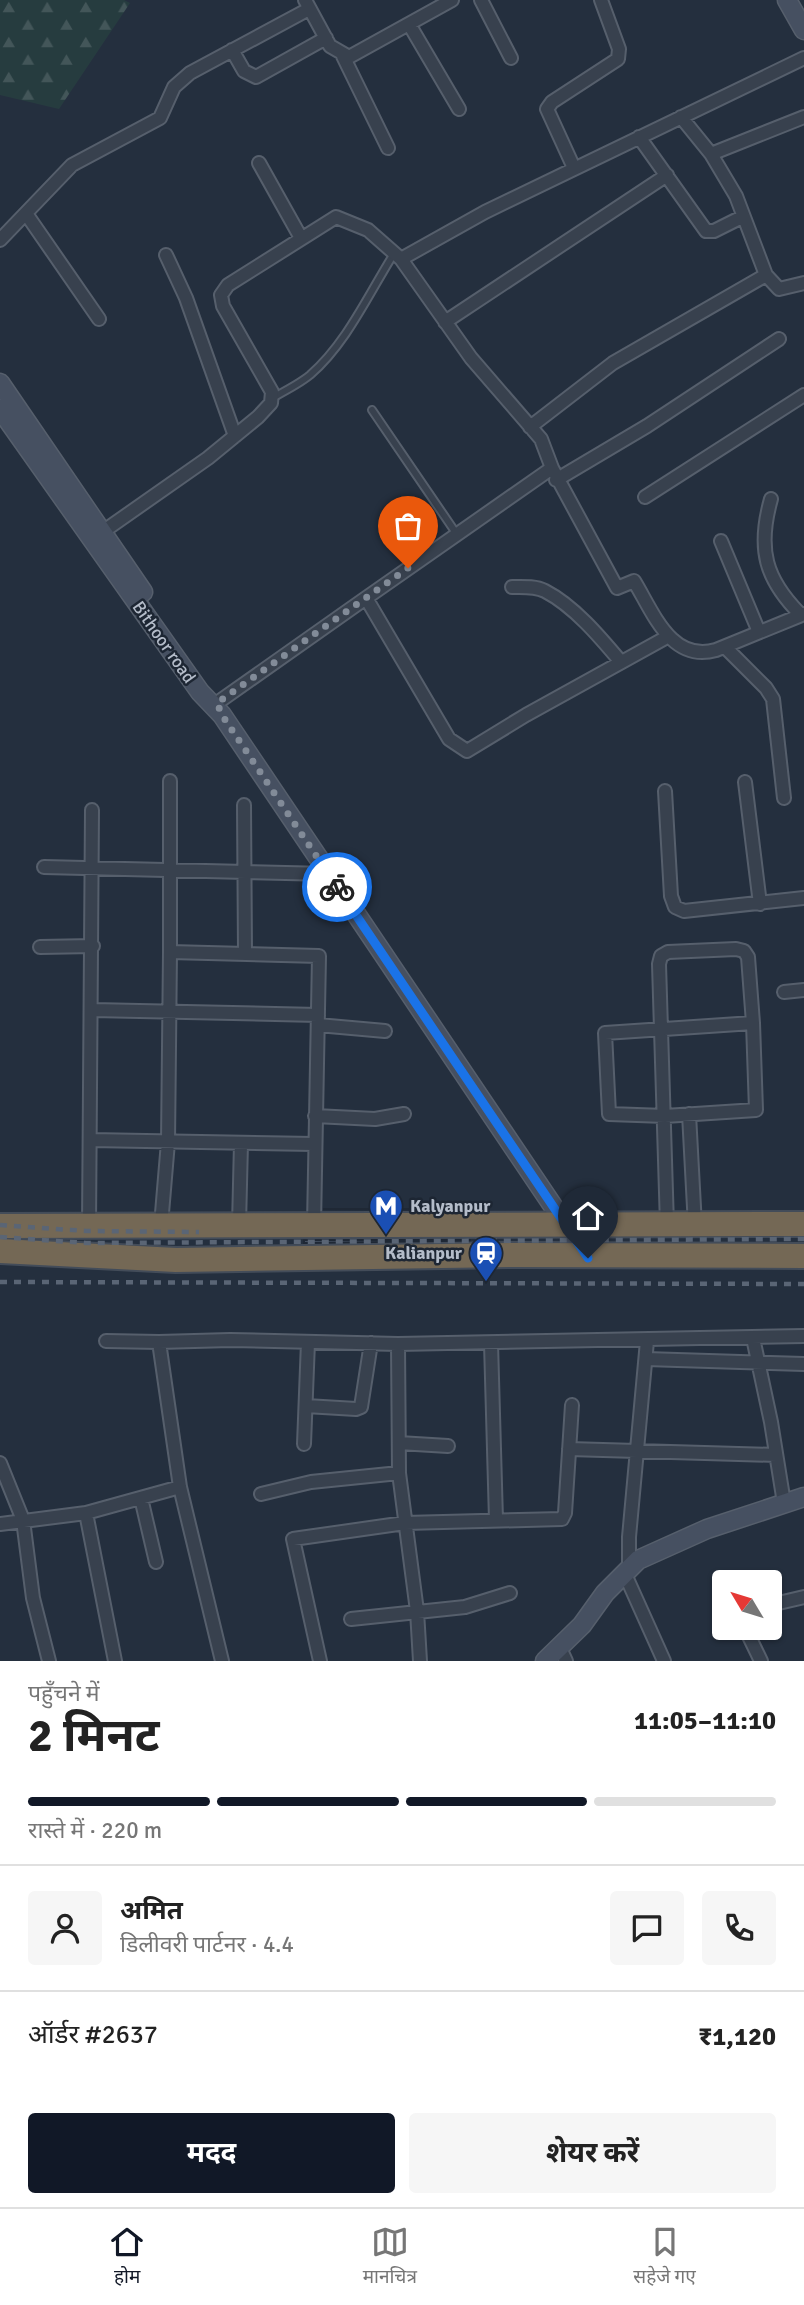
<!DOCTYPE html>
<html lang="hi">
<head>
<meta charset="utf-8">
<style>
  body { margin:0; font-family:Signika,"Noto Sans Devanagari",sans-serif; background:#f6f6f6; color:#222; height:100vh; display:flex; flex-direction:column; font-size:26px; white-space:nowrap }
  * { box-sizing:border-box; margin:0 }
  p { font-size:23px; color:#767676 }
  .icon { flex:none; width:38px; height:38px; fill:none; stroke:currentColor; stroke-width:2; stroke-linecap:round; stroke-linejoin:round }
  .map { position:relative; height:1661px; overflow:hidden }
  .panel { display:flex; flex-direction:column; background:#fff; flex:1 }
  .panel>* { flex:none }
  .needle { width:46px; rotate:308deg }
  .buttons { position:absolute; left:712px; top:1570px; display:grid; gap:14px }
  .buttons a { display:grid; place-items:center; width:70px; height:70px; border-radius:7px; background:#fff; box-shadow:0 2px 5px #0004; font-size:35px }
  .pin { position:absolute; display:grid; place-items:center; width:60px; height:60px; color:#fff; margin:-72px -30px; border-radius:50% 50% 50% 0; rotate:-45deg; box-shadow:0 0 7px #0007 }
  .pin .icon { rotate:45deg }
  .courier { position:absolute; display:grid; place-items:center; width:70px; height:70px; margin:-35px; border:5px solid #1a73e8; border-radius:50%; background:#fff; color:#222; box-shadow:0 2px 9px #0007 }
  .head em { font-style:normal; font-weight:700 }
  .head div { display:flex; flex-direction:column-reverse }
  .head { display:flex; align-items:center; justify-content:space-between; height:119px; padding:0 28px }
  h1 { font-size:46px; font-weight:700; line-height:52px }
  .bar { display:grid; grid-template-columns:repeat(4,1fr); gap:10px 7px; align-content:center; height:84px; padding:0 28px }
  .bar i { height:9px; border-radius:5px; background:#e0e0e0 }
  .bar .selected { background:#111827 }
  .bar p { grid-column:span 4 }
  .line { display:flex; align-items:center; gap:18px; padding:0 28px; border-top:2px solid #e0e0e0 }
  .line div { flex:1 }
  .round { display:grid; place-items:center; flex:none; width:74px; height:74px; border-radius:7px; background:#f6f6f6 }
  .cta { display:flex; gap:14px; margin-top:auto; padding:14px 28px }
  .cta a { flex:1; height:80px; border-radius:7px; background:#111827; color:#fff; font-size:28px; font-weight:700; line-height:80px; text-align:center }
  .cta a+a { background:#f6f6f6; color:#222 }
  .tab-bar { display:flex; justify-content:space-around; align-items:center; height:98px; border-top:2px solid #e0e0e0; background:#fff; font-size:19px; color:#767676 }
  .tab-bar a { display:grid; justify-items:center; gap:4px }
  .tab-bar .selected { color:#111827 }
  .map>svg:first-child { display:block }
  .forest { fill:url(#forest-firs) }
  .building { fill:#455162; stroke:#1f2835; stroke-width:2 }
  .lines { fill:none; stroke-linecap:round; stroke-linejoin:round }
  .lane-casing { stroke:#565f6c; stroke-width:10 }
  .street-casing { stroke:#565f6c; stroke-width:16 }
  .secondary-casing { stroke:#565f6c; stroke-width:21 }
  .highway-casing { stroke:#434c59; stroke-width:28 }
  .lane { stroke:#38414e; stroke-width:6 }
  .street { stroke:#38414e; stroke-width:12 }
  .secondary { stroke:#465061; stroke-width:18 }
  .highway { stroke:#746855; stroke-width:24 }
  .rail { stroke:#5a6575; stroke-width:4.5; stroke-dasharray:7 7; stroke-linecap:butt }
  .done { stroke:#828b98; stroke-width:7; stroke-dasharray:0 12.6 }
  .route { stroke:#1a73e8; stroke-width:9 }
  .labels { text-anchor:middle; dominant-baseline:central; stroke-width:5; stroke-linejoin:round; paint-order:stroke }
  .street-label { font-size:18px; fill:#b4bcc9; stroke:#1d2633 }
  .poi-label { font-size:18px; font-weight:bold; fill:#b4bcc9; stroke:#1d2633; text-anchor:start }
</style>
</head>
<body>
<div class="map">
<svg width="804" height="1661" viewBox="0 0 804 1661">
  <defs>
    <pattern id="forest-firs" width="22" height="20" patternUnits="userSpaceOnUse" patternTransform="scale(1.75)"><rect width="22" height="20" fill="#263c3f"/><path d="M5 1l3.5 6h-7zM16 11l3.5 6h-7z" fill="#435659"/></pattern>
  </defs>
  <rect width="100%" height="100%" fill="#242f3e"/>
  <path class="forest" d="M0,0H124L130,3L59,109L0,95Z"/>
  <path class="building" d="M323,1209H470V1210Z
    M304,1240H470V1241L304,1243Z"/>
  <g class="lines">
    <g class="lane-casing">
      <path id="lane" d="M272,398C285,391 299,384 310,375C347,343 369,293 395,252
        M372,410L456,533"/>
    </g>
    <g class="street-casing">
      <path id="street" d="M305,0L330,46L349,57L452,0
        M481,0L511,58
        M409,24L459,109
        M232,50L244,71L256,77L326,38
        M343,56L388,148
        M639,137L706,231H714L742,217
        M711,154L804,117
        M259,163L301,238
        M574,168L547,109L552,102L618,59L619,49L601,0
        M27,215L99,319
        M0,240L72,165L160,118L174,87L190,73L309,9
        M166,255L186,298L235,436
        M401,259L485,212L804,58
        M766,275L779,289L804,283
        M445,322L667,175
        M530,427L613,363L766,275L736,196L711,154L681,117
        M556,480L647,426L779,339
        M645,497L804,395
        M771,499C757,549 765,579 801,615
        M101,533L208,458L258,417L271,403L272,392L223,306L221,295L228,285L336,217L368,230L401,259L471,358L541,439L552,468
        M721,541L759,632
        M512,587C522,587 535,586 545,591C574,606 600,637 621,662
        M366,598L552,468L617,588L634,581C653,612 671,663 716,650L804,614
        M725,647L766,688L773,699L784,798
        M217,703L366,598L449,739L467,751L526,715L667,637
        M170,781V952
        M745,782L760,904
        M665,791L671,896L675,907L684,911L804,898
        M244,805L245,953
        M44,867L328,874
        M40,947L93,946
        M784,992L804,990
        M93,1010L318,1015
        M753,1023L756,1110L665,1116L609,1114L605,1033Z
        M318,1025L385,1031
        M689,1114L695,1226
        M315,1116L375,1119L404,1114
        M91,1140L314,1144
        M161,1225L168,1142L170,952L319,956L314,1225
        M239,1225L241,1143
        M667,1225L659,964L661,956L668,952L736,949L744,951L748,957L753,1023
        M89,1226L92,810
        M753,1338L771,1422L784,1503
        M106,1341L159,1342
        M491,1343L496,1520
        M398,1344L399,1473L417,1611L420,1661
        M646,1359L804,1364
        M306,1406L356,1409L361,1407L371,1343
        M399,1443L448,1446
        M304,1444L308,1342
        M569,1449L776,1455
        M0,1463L23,1520L33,1598L49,1661
        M261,1494L311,1482L399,1473
        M141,1498L156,1562
        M0,1524L86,1513
        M629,1567V1537L647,1341
        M624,1572L664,1661
        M723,1579L724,1583
        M770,1605L804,1597
        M351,1619L465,1607L510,1593
        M745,1628L761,1661
        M560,1648L566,1661
        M115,1661L86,1513L180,1487
        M222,1661L180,1487L159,1342L230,1340L398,1344L804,1336
        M320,1661L293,1539L405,1523L562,1519L565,1513L572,1405"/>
    </g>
    <g class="secondary-casing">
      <path id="secondary" d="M787,0L804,30
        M0,383L143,592
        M0,409L200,692L222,715L588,1258
        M545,1661L582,1625L605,1593L638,1560L707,1529L804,1497"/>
    </g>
    <g class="highway-casing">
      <path id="highway" d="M0,1226L804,1224
        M0,1251L176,1260L514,1255L804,1256"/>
    </g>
    <use href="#lane" class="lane"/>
    <use href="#street" class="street"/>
    <use href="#secondary" class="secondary"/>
    <use href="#highway" class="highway"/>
    <path class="rail" d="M0,1225L86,1231L199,1232
      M0,1237L86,1243L804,1239
      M0,1282L804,1284"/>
  </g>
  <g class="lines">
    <path class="done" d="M337,887L222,715L217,703L408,568"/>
    <path class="route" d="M337,887L588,1258"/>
  </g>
  <defs>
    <g id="metro-pin" transform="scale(1.75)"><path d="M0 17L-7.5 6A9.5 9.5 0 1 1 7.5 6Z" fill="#1a4fb4" stroke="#1d2633"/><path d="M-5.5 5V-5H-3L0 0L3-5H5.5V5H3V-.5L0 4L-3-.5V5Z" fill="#fff"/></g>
    <g id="station-pin" transform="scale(1.75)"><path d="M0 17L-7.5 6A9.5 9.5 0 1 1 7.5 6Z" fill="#1a4fb4" stroke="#1d2633"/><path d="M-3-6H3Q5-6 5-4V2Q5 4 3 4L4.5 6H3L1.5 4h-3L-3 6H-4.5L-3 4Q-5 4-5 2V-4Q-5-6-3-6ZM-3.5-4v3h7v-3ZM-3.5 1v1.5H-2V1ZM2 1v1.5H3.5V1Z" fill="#fff"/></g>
  </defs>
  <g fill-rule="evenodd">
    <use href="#metro-pin" x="386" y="1206"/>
    <use href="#station-pin" x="486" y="1253"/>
  </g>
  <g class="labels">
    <g class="street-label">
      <text transform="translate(164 642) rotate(55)">Bithoor road</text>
    </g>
    <g class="poi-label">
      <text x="410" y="1206">Kalyanpur</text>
      <text x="462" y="1253" text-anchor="end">Kalianpur</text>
    </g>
  </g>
</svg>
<div class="buttons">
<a><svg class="needle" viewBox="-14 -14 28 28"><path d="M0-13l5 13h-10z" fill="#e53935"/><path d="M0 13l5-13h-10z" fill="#767676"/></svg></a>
</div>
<div class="pin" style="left:408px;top:568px;background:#ea580c"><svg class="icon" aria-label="bag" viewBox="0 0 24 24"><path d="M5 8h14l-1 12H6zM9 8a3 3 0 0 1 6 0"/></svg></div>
<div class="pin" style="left:588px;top:1258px;background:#1f2937"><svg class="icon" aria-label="home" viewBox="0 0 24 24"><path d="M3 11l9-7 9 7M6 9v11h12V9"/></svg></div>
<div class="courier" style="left:337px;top:887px"><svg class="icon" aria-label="bike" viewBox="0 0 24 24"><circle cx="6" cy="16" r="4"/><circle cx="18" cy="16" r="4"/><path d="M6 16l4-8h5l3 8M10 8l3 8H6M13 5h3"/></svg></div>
</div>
<section class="panel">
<div class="head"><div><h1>2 मिनट</h1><p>पहुँचने में</p></div><em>11:05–11:10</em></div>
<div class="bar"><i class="selected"></i><i class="selected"></i><i class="selected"></i><i></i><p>रास्ते में · 220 m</p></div>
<div class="line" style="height:126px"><a class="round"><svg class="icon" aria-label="person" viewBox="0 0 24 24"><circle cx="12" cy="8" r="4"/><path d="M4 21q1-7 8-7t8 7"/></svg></a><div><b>अमित</b><p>डिलीवरी पार्टनर · 4.4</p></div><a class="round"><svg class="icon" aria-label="chat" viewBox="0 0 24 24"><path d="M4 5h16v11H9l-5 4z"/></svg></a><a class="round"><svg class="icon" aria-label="phone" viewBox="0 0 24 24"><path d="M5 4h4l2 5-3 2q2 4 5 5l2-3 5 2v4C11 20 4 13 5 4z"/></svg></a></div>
<div class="line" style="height:91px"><div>ऑर्डर #2637</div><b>₹1,120</b></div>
<div class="cta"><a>मदद</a><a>शेयर करें</a></div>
</section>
<nav class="tab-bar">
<a class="selected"><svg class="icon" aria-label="home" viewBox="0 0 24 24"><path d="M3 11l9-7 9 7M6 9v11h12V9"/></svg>होम</a>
<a><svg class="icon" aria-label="map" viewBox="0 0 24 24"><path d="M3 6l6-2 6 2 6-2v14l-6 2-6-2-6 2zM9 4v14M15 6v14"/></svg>मानचित्र</a>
<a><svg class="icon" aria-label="saved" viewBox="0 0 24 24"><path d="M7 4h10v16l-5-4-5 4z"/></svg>सहेजे गए</a>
</nav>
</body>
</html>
